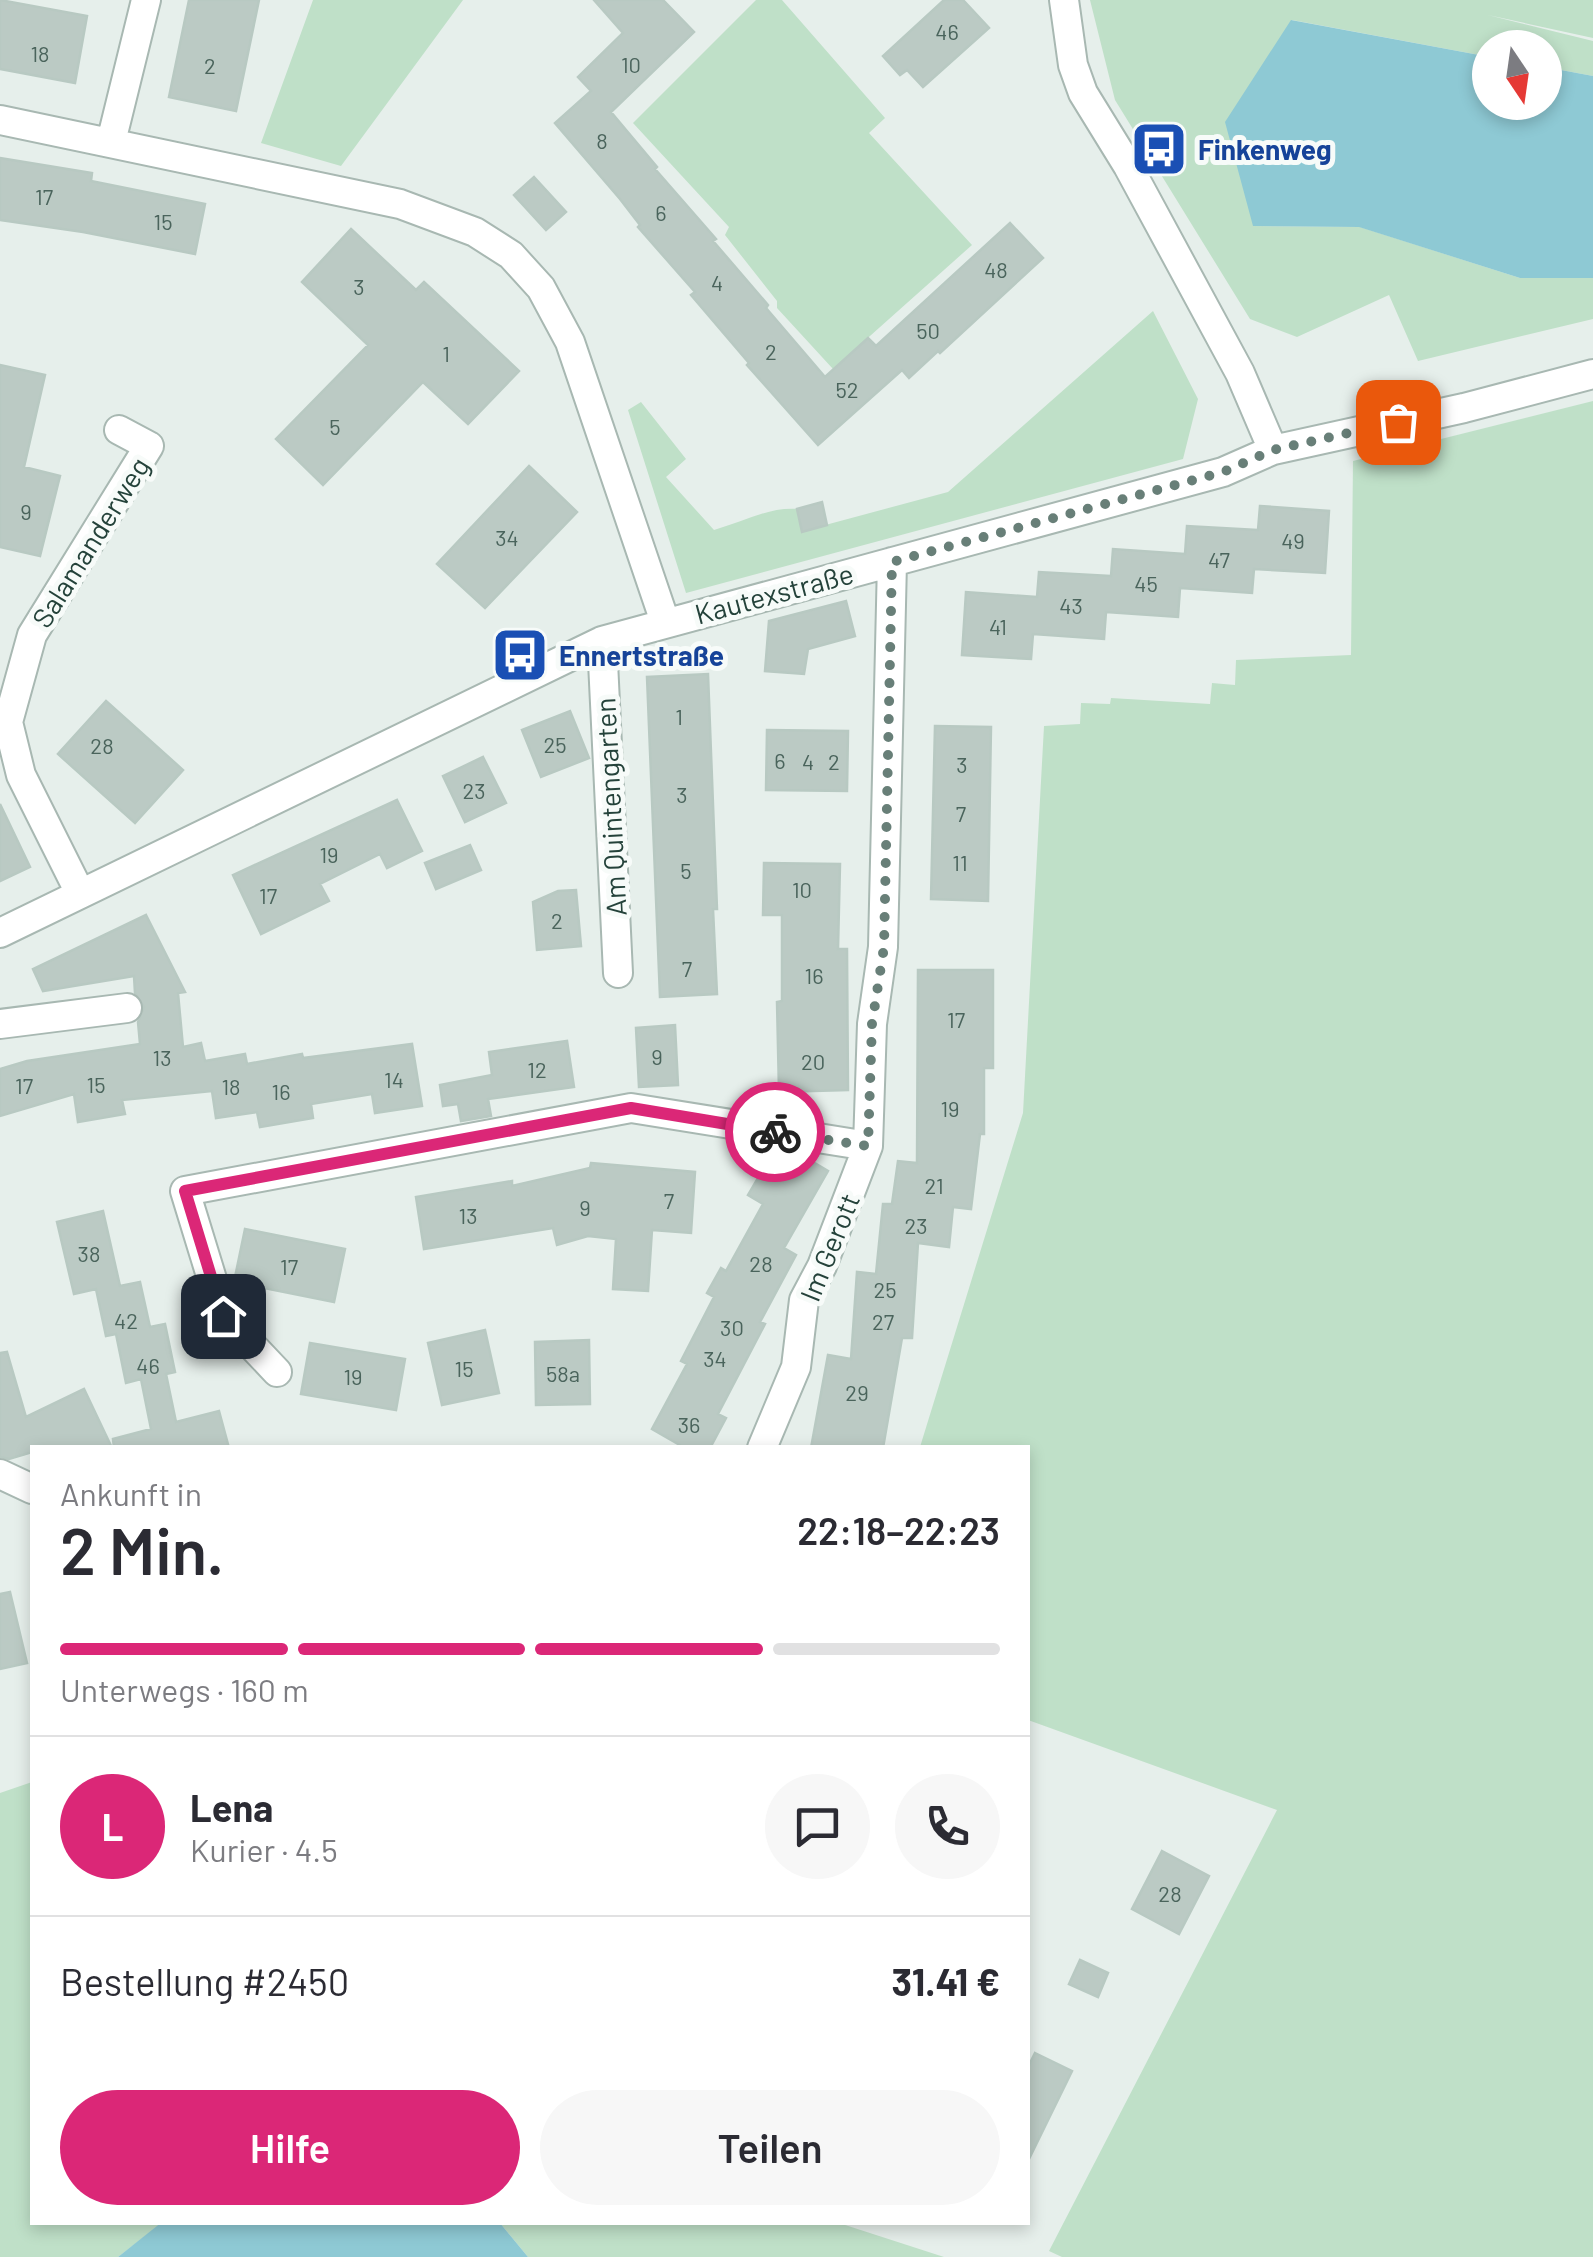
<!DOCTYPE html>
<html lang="de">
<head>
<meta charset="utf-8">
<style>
  body { margin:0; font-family:Barlow,sans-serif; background:#f7f7f7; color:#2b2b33; height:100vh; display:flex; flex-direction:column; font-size:38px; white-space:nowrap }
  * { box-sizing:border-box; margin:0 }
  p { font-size:32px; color:#7c7c81 }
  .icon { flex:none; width:55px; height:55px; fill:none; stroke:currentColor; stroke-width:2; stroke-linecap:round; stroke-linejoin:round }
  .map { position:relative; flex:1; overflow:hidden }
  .drawer { position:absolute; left:30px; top:1445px; width:1000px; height:780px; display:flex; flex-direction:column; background:#fff; border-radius:0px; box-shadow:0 5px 15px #0003 }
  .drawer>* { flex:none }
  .needle { width:65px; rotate:167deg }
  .buttons { position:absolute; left:1472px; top:30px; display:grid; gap:20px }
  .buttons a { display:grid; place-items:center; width:90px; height:90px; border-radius:50%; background:#fff; box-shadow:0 5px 15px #0003; font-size:50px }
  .pin { position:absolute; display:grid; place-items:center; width:85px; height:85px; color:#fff; margin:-42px; border-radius:20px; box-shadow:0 5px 15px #0006 }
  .courier { position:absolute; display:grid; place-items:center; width:100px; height:100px; margin:-50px; border:8px solid #db2777; border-radius:50%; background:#fff; color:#222; box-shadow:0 2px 12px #0007 }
  .head em { font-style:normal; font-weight:600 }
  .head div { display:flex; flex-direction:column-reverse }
  .head { display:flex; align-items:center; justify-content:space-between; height:170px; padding:0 30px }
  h1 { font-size:65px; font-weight:600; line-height:75px }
  .bar { display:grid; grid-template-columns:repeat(4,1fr); gap:15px 10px; align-content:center; height:120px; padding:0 30px }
  .bar i { height:12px; border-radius:8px; background:#e1e1e2 }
  .bar .selected { background:#db2777 }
  .bar p { grid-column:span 4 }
  .line { display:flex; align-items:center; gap:25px; padding:0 30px; border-top:2px solid #e1e1e2 }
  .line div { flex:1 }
  .round { display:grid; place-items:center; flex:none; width:105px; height:105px; border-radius:52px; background:#f7f7f7 }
  .button { display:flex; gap:20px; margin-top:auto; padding:20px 30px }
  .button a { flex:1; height:115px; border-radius:60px; background:#db2777; color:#fff; font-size:40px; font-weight:600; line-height:115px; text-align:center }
  .button a+a { background:#f7f7f7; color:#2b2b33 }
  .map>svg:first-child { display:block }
  .green { fill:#bfe0c8 }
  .water { fill:#8ec9d4 }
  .building { fill:#bbcac4; stroke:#b8c9c2; stroke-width:2.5 }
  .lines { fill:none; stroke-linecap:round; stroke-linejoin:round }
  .street-casing { stroke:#a8b8b2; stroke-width:32 }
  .street { stroke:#fff; stroke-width:28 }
  .done { stroke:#687f78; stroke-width:10; stroke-dasharray:0 18 }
  .route { stroke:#db2777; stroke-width:12 }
  .labels { text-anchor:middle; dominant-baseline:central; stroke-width:10; stroke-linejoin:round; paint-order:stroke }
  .number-label { font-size:22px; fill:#4a645c }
  .transit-label { font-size:28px; font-weight:bold; fill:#164399; stroke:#f7fbf9; text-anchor:start }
  .street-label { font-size:28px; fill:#24423a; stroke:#f7fbf9 }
</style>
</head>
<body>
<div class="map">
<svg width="1593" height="2257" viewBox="0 0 1593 2257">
  <rect width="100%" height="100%" fill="#e6efeb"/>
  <path class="green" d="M313,0H463L341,166L261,143Z
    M756,0H782L885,118L869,133L972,245L833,369L777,308V301L725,235L729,227L633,123Z
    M1090,0H1593V38L1488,15L1593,41V76L1545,67V48H1490V57L1292,20L1253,226L1360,227L1520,278H1593V319L1418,361L1389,295L1297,337L1250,319L1115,100Z
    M1153,311L1198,399L1183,459L686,593L628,410L641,402L686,459L666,477L714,530C743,522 768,507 797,509L803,531L948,492Z
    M1593,401V2257H1062L1049,2251L1277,1810L1028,1720V1448L920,1447L1023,1113L1044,726L1080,724L1081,703L1110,704L1111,698L1210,704L1212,683L1235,685L1236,660L1351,655L1353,461Z
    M32,1782V2222L162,2223L118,2257H0V1793Z
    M500,2223H839L944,2257H528Z"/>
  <path class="water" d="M1291,20L1490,57V102H1545V67L1593,76V278H1520L1359,227L1253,226L1225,122Z
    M162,2222L500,2223L528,2257H118Z"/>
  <path class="building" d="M0,0L87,16L75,83L0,69Z
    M189,0H259L236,111L169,97Z
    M594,0H663L694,32L611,112L657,167L655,169L716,239L713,241L768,305L766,308L825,377L868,338L876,346L1010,223L1043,258L940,353L938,351L909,378L902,370L818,445L747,365L749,363L691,295L695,292L638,227L640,225L620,199L555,123L591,91L578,77L623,33Z
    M944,0H963L989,28L923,87L907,70L900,75L883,56Z
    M0,158L92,173L91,181L205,204L195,254L83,232L0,220Z
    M534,177L566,212L546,230L514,195Z
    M351,229L416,290L424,282L519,371L468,424L423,382L323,485L276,439L368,345L302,282Z
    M0,365L45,375L24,467L60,476L40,556L0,547Z
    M529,466L577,512L485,608L437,564Z
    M822,502L827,525L802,532L797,509Z
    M1260,506L1329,511L1325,573L1254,569L1252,593L1180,588L1178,617L1106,612L1104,639L1033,634L1031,659L962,655L966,592L1037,597L1039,572L1111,576L1113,549L1185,554L1187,526L1258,530Z
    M846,601L855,636L808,649L804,674L765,671L769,621Z
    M708,674L717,909H713L717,994L660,997L647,677Z
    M106,701L183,770L135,823L58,754Z
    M570,711L589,758L541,777L522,730Z
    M935,726L991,727L988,901L931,899Z
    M767,730L848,731L847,791L766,790Z
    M483,757L506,803L465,822L443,776Z
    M397,800L422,851L387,868L380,854L320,884L329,901L261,934L233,875Z
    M0,804L30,867L0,881Z
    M470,845L481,870L436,889L425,863Z
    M764,863L840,864L838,949H847L848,1090L779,1092L777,1002L782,1001V915H763Z
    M576,890L581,946L537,950L533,902L558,891Z
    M146,915L185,992L178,993L183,1047L201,1043L205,1061L245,1054L247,1064L302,1054L303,1058L412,1044L422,1106L375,1113L372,1094L311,1104L313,1118L260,1127L257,1112L216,1118L212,1091L122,1100L125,1114L78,1122L74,1094L0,1116V1069L27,1061L140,1044L138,1022L144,1007L135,993L134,976L43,991L33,969Z
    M918,970H993V1068H984V1134H980L971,1209L953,1207L949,1247L918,1243L912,1338H902L883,1448H811L828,1355L851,1359L857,1272L876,1274L883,1204H892L898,1161L917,1163Z
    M675,1025L678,1085L639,1087L636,1028Z
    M567,1041L574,1087L488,1099L491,1116L461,1121L458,1104L443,1106L440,1085L492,1075L489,1052Z
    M775,1149L796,1152L828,1171L784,1248L796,1255L760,1322L765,1324L718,1414L726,1418L710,1448H685L652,1429L687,1364L681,1361L714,1297L707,1293L721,1268L726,1271L763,1204L748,1195Z
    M591,1163L695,1172L691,1233L652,1230L648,1291L613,1289L616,1239L588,1236L557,1245L553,1228L424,1249L416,1197L512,1181V1186L590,1168Z
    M103,1211L120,1286L140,1282L150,1327L165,1324L175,1372L166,1374L176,1422L219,1411L229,1448H114L113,1439L151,1429L141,1379L126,1383L116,1334L106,1336L96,1289L74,1294L57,1222Z
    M245,1229L345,1249L334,1302L234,1282Z
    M485,1330L499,1393L442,1405L428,1343Z
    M589,1340L590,1404L536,1405L535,1342Z
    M310,1343L405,1359L396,1410L301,1394Z
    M7,1352L26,1417L84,1389L112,1448H32V1452L9,1459L0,1457V1353Z
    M10,1592L27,1663L0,1669V1594Z
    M1162,1851L1209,1876L1179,1934L1132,1909Z
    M1080,1960L1108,1973L1098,1997L1069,1984Z
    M1035,2053L1072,2071L1028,2161V2067Z"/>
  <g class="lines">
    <g class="street-casing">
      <path id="street" d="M1064,0L1073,65L1083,93L1128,166L1240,373L1273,450
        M0,120L400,204L475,232L511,255L541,288L570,342L665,622
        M111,142L146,0
        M602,641L618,973
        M80,893L21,775L8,722L32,635L149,446L119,430
        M0,933L602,641L1223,472L1273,450L1464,408L1593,374
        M0,1024L127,1008
        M277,1372L223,1315L185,1191L631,1108L868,1146
        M762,1448L796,1367L804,1300L822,1266L868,1146L872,1024L883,947L892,562
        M0,1474L32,1489"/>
    </g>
    <use href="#street" class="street"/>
  </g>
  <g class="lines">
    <path class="done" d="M775,1132L868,1146L872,1024L884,947L892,562L1223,472L1273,450L1398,422"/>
    <path class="route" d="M223,1316L185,1191L631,1108L775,1132"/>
  </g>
  <defs>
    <g id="bus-square" transform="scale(2.875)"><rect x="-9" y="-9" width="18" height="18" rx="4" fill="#1a4fb4" stroke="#f7fbf9"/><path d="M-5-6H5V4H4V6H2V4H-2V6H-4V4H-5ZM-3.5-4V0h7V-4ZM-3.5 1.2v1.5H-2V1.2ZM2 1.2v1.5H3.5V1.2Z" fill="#fff"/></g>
  </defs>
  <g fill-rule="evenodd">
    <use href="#bus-square" x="1159" y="149"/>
    <use href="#bus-square" x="520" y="655"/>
  </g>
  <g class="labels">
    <g class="number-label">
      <text x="947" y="31">46</text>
      <text x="40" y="53">18</text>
      <text x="631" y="64">10</text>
      <text x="210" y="65">2</text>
      <text x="602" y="140">8</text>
      <text x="44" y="196">17</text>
      <text x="661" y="212">6</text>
      <text x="163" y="221">15</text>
      <text x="996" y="269">48</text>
      <text x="717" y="282">4</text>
      <text x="359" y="286">3</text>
      <text x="928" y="330">50</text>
      <text x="771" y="351">2</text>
      <text x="446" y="353">1</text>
      <text x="847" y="389">52</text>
      <text x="335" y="426">5</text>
      <text x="26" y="511">9</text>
      <text x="507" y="537">34</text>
      <text x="1293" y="540">49</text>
      <text x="1219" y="559">47</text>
      <text x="1146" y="583">45</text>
      <text x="1071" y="605">43</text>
      <text x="998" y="626">41</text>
      <text x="679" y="716">1</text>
      <text x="555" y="744">25</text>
      <text x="102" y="745">28</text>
      <text x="780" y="760">6</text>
      <text x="808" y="761">4</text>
      <text x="834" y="761">2</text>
      <text x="962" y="764">3</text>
      <text x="474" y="790">23</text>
      <text x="682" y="794">3</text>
      <text x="961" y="813">7</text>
      <text x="329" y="854">19</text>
      <text x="960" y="862">11</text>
      <text x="686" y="870">5</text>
      <text x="802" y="889">10</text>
      <text x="268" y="895">17</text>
      <text x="557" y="920">2</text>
      <text x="687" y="968">7</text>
      <text x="814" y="975">16</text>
      <text x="956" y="1019">17</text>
      <text x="657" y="1056">9</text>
      <text x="162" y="1057">13</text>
      <text x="813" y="1061">20</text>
      <text x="537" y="1069">12</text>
      <text x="394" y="1079">14</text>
      <text x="96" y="1084">15</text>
      <text x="24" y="1085">17</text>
      <text x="231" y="1086">18</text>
      <text x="281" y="1091">16</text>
      <text x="950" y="1108">19</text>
      <text x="934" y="1185">21</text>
      <text x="669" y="1200">7</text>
      <text x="585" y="1207">9</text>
      <text x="468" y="1215">13</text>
      <text x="916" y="1225">23</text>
      <text x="89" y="1253">38</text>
      <text x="761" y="1263">28</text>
      <text x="289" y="1266">17</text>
      <text x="885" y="1289">25</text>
      <text x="126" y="1320">42</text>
      <text x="883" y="1321">27</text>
      <text x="732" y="1327">30</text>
      <text x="715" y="1358">34</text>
      <text x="148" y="1365">46</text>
      <text x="464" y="1368">15</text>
      <text x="563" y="1373">58a</text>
      <text x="353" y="1376">19</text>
      <text x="857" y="1392">29</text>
      <text x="689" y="1424">36</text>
      <text x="1170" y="1893">28</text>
    </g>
    <g class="transit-label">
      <text x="1198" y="149">Finkenweg</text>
      <text x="559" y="655">Ennertstraße</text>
    </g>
    <g class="street-label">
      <text transform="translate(90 542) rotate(-58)">Salamanderweg</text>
      <text transform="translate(774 593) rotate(-15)">Kautexstraße</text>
      <text transform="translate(610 807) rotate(-93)">Am Quintengarten</text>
      <text transform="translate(829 1247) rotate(-68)">Im Gerott</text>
    </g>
  </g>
</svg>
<div class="buttons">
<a><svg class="needle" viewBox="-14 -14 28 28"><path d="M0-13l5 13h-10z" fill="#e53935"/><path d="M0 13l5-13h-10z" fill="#7c7c81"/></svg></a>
</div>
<div class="pin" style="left:1398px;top:422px;background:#ea580c"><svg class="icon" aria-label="bag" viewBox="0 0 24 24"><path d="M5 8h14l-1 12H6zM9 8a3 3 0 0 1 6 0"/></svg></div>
<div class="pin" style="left:223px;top:1316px;background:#1f2937"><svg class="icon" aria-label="home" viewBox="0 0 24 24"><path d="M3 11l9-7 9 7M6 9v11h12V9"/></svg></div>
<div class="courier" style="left:775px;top:1132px"><svg class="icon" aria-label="bike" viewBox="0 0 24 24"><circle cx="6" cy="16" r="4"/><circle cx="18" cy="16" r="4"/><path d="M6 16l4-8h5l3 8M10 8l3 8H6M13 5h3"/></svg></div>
<section class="drawer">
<div class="head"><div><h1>2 Min.</h1><p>Ankunft in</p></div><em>22:18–22:23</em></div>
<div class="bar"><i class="selected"></i><i class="selected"></i><i class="selected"></i><i></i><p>Unterwegs · 160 m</p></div>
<div class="line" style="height:180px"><b class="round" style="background:#db2777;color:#fff">L</b><div><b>Lena</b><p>Kurier · 4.5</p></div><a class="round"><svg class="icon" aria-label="chat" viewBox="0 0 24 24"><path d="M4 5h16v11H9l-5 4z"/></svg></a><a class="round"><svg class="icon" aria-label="phone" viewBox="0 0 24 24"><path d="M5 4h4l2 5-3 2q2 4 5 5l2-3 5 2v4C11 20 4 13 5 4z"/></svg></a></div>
<div class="line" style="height:130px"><div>Bestellung #2450</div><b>31.41 €</b></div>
<div class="button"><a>Hilfe</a><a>Teilen</a></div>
</section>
</div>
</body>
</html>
